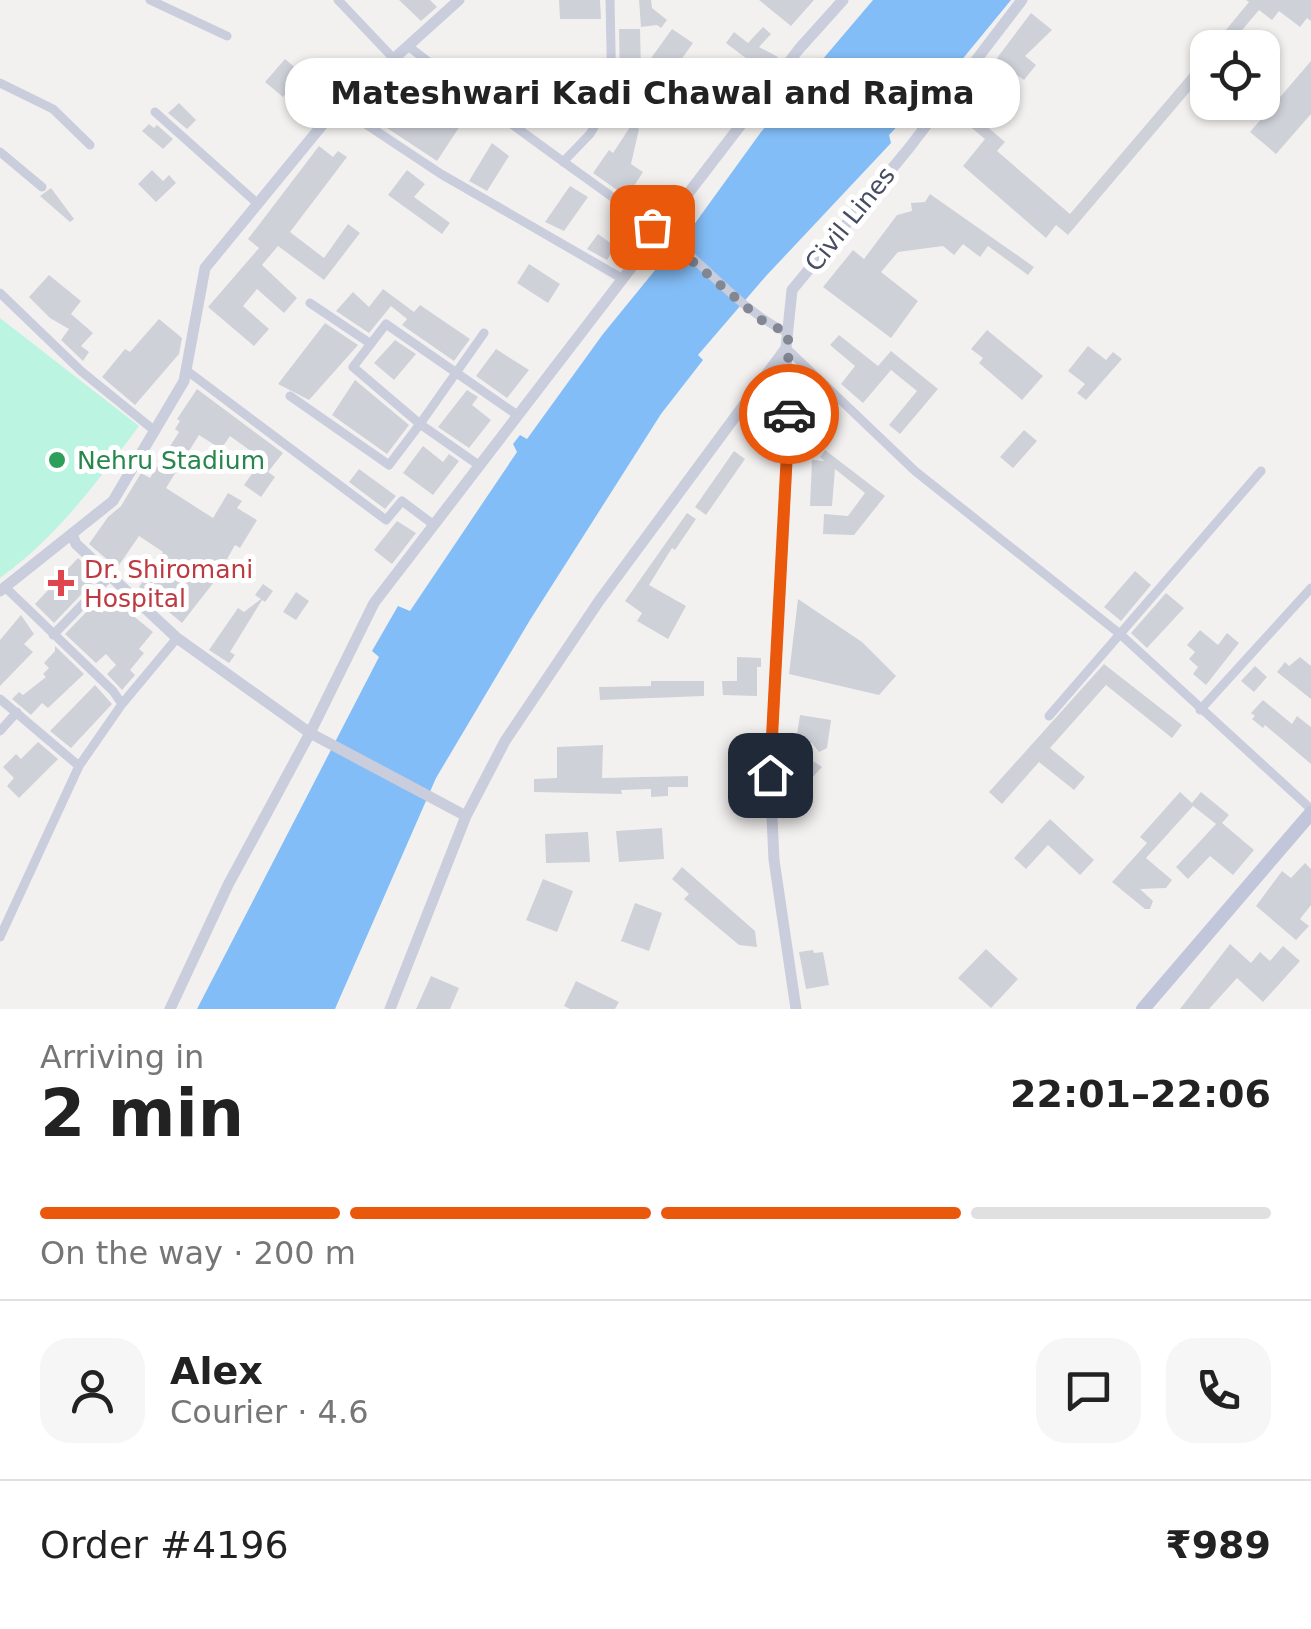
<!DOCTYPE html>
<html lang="en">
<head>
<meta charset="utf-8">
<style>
  body { margin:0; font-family:"DejaVu Sans",sans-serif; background:#f6f6f6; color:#222; height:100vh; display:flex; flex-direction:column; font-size:38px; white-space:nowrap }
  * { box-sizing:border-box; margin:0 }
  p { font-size:32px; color:#767676 }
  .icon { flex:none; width:55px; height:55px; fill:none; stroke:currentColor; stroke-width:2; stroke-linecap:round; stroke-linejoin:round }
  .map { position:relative; height:1009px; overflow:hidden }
  .panel { display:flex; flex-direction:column; background:#fff; flex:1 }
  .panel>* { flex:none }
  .buttons { position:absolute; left:1190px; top:30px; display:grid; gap:20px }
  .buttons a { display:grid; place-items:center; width:90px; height:90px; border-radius:20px; background:#fff; box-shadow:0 2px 8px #0004; font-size:50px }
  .pin { position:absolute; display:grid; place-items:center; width:85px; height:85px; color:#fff; margin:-42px; border-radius:20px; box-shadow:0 5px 15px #0006 }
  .courier { position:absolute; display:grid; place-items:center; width:100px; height:100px; margin:-50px; border:8px solid #ea580c; border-radius:50%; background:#fff; color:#222; box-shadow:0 2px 12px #0007 }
  .bubble { position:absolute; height:70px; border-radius:30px; background:#fff; box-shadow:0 2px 8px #0004; font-size:32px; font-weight:800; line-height:70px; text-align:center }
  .overview em { font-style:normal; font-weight:800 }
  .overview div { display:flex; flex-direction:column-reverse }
  .overview { display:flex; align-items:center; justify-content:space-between; height:170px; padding:0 40px }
  h1 { font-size:65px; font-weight:800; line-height:75px }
  .bar { display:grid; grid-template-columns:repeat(4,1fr); gap:15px 10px; align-content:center; height:120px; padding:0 40px }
  .bar i { height:12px; border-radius:8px; background:#e0e0e0 }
  .bar .on { background:#ea580c }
  .bar p { grid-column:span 4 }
  .line { display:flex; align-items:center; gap:25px; padding:0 40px; border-top:2px solid #e0e0e0 }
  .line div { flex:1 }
  .round { display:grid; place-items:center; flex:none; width:105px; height:105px; border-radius:30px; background:#f6f6f6 }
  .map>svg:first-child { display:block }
  .green { fill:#bbf5e2 }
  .water { fill:#83bdf7 }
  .building { fill:#cfd1d9 }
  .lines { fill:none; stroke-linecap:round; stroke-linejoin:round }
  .minor { stroke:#c9cddc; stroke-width:9 }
  .tertiary { stroke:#c9cddc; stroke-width:11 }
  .secondary { stroke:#c1c6db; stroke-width:14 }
  .done { stroke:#838693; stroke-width:10; stroke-dasharray:0 18 }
  .route { stroke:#ea580c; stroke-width:12 }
  .leisure-dot { fill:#2e9e5b; stroke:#fff; stroke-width:4 }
  .health-dot { fill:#e0444e; stroke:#fff; stroke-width:4 }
  .labels { text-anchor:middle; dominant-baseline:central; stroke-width:10; stroke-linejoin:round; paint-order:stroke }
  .street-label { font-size:25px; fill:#464c61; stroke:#fff }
  .leisure-label { font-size:25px; fill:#27864d; stroke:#fff; text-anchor:start }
  .health-label { font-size:25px; fill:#be3a42; stroke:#fff; text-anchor:start }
</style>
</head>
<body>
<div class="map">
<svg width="1311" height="1009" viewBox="0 0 1311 1009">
  <rect width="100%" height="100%" fill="#f3f1f0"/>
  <path class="green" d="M0,318L139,426C98,481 56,538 0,578Z"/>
  <path class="water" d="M873,0H1011L914,118L908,115L889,135L891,143L766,276L698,355L703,360L661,414L530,620L436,778L335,1009H197L379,657L372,651L398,606L410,611L517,452L513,444L520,435L527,439L603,334L656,269L654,265L688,223L693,226L761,132Z"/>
  <path class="building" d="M399,0H430L437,7L421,21Z
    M559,0H600L601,19H560Z
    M639,0H651L652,8L667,20L661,28L657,25L641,27Z
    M759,0H814L791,26Z
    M1246,0H1311V21L1307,18L1300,27L1279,11L1272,20L1259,10L1227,48H1211L1249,2Z
    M1031,13L1052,30L1025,56L1036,65L1024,80L1014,73L977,118L1005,142L997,151L1070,214L1208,52V70L1068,235L1056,225L1046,238L963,166L985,139L961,119L1006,66L997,58Z
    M763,27L771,34L759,47L778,57L768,75L726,43L734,32L748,43Z
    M619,29H640L641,72L672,29L693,43L678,64L701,79L693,91L679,80L672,89L660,80L650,94L631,81H620Z
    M285,59L303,74L283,97L265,82Z
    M1311,61V114L1276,154L1250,132Z
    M401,92L460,126L437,161L381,124Z
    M179,103L196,120L187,129L168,113Z
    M149,124L154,128L157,125L173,139L163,149L142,131Z
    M632,124L639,129L631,164L643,172L627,197L593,173L609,150L613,153Z
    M492,143L509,156L487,191L469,181Z
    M319,146L333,157L338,151L347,157L290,232L324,258L348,224L360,233L324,280L278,246L262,265L297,298L284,313L257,289L243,306L269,329L254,346L208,307L259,248L248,239Z
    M152,170L163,181L169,175L176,183L156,202L138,184Z
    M407,170L425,184L414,197L450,223L442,234L388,195Z
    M570,186L588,197L564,231L545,222Z
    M51,188L74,219L70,222L40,196Z
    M930,194L1034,267L1028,275L988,246L980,257L963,244L954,255L943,246L898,252L881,272L918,301L891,338L823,287L853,250L864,259L897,215L912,211L911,203L925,202Z
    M598,234L616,247L607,260L587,249Z
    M529,264L560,284L548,303L517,283Z
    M49,275L81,301L71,314L93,333L81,346L89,352L83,361L61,340L69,329L50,318L29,297Z
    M383,289L414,312L420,305L470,339L454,361L402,325L407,319L391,306L369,333L336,311L353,292L369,307Z
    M159,319L182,338L179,354L135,405L102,377L125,349L130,352Z
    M325,323L358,345L309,400L278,384Z
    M987,330L1043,376L1022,400L979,363L983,358L971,349Z
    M839,335L878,366L891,351L938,389L900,434L889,425L917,391L891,370L863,403L841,384L855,366L830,345Z
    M395,340L416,354L394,380L374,363Z
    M1088,346L1106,360L1113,352L1122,359L1086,400L1077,393L1085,384L1068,371Z
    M496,349L529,370L507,398L476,376Z
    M355,380L409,425L387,454L332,415Z
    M197,389L283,453L268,472L275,477L261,497L244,485L262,459L230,436L221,449L199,435L166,488L213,518L228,493L242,501L237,508L257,520L240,548L235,545L214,582L182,623L139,587L163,552L139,536L117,568L89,544L108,517L121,506L141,473L150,478L179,432L175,429L180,421L177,419Z
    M467,390L478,397L472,405L491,420L469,448L438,427Z
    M1024,430L1037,441L1013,468L1000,457Z
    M423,446L443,462L449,454L459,461L433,495L403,473Z
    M825,450L885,496L854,535L823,534L824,514L848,516L865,493L835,469L832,506H810L812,460L824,461L820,457Z
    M734,451L745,459L706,515L695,507Z
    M359,469L396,496L385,509L349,482Z
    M687,513L696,519L675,550L672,548L649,585L686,606L668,639L637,621L642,613L625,601Z
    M397,521L416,533L392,564L374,550Z
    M78,558L98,577L54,623L35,604Z
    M1135,571L1151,585L1121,621L1104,607Z
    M263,584L273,591L265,602L262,600L230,652L235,655L229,663L209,650L238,608L244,612L261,599L255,595Z
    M296,592L309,601L296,620L283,612Z
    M1166,593L1184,608L1147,648L1131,633Z
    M798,599L862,642L896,676L879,695L789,674Z
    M122,600L134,611L131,614L153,632L139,649L144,653L130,670L135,675L122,690L107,674L116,665L106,654L96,663L65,634L93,605L102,613L114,601L118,605Z
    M21,615L34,634L24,644L33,652L0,686V640Z
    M1200,630L1218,645L1227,633L1239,643L1206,685L1193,674L1198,667L1189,659L1195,652L1187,645Z
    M55,646L84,674L48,708L42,703L31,715L12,699L19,692L23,695L46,677L43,674L49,668L44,663L55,651Z
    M737,657L761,658V667H757V696L723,695L722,681H737Z
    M1300,657L1311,666V699L1277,672L1285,662L1289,666Z
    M1104,664L1182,725L1172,738L1106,685L1050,748L1085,777L1074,790L1039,762L1002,804L989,792Z
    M1255,666L1267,677L1254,692L1241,681Z
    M651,681H704V696L600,700L599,687L651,686Z
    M95,685L112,704L71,748L50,731Z
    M1263,700L1292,724L1297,716L1311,727V764L1265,725L1263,728L1252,719L1255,716L1251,713Z
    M800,715L831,720L827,748L819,752L812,743L805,742L795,747Z
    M38,742L58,759L19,798L7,786L14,778L3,767L16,754L21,759Z
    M603,745L602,778L688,776V787H668V796L651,797V789L621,790L622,794L534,792V779L557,778V747Z
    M800,761H813L822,767L781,811V763L800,765Z
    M1180,792L1192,803L1201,792L1229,815L1222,823L1254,850L1233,875L1210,856L1188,879L1176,867L1216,824L1193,806L1146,858L1172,880L1166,888L1140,889L1153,901L1150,909H1145L1112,882L1147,843L1140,837Z
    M1050,819L1094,860L1080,875L1048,845L1026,869L1014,858Z
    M662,828L664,859L619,862L616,831Z
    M588,832L590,862L546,863L545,834Z
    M1305,863L1311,869V905L1300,919L1309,926L1296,940L1256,906L1282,871L1291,878Z
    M682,867L755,931L757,947L739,945L684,899L689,894L672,879Z
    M543,879L573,891L557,932L526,920Z
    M635,903L662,913L649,951L621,941Z
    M1230,944L1251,963L1260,952L1270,961L1283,946L1300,961L1263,1002L1237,978L1209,1009H1180Z
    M986,949L1018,979L991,1008L958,978Z
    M813,950L814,953L823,952L829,985L806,989L799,952Z
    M431,976L459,988L450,1009H416Z
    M576,981L619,1002L615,1009H570L564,1006Z"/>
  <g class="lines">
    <path class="minor" d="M150,0L227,36
      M338,0L394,59
      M408,46C491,111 577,171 662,233C706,264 739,310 788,333
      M0,83L53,109L90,145
      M340,107L441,174L623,279
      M155,112L258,204
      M0,152L42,187
      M563,162L590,134L612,97L610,0
      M0,293L81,371L155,431
      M310,303L371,344
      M484,333L420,424L353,367L386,324L513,412
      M786,348L915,471L1120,634L1311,809
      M186,370L386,520L402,501L434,525
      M290,396L389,465L420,424L480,466
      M5,587L113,691L122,704
      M53,635L112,574
      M0,699L79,766
      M1200,710L1311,588
      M1049,716L1261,471
      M0,731L17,712
      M0,937L79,766L122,704L177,638"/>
    <path class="tertiary" d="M72,534L76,544L177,638L310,733L466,816
      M0,591L113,501L184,381L205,268L328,118L459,0
      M170,1009L228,885L310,733L374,603L799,49L843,0
      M390,1009L466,816L505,741L599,601L786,348
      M796,1009L774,860L770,775L789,421L786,348L792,290L909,148L1022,0"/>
    <path class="secondary" d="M1143,1009L1311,813"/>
  </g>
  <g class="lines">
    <path class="done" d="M652,227L764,322L788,333L789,414"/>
    <path class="route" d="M770,775L789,414"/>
  </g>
  <circle class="leisure-dot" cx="57" cy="460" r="10"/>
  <path class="health-dot" d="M56 568h10v10h10v10h-10v10h-10v-10h-10v-10h10z"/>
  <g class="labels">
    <g class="street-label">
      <text transform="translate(850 219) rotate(-51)">Civil Lines</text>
    </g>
    <g class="leisure-label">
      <text x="77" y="460">Nehru Stadium</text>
    </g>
    <g class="health-label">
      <text x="84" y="569">Dr. Shiromani<tspan x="84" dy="29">Hospital</tspan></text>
    </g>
  </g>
</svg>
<div class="buttons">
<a><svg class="icon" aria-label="locate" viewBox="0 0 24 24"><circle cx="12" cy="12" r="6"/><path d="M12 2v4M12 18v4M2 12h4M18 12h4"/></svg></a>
</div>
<div class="pin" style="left:652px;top:227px;background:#ea580c"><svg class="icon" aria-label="bag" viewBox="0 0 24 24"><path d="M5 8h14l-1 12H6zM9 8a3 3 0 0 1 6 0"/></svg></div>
<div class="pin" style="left:770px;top:775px;background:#1f2937"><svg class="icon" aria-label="home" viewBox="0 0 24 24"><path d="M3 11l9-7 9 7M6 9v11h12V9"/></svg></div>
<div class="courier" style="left:789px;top:414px"><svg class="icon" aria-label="car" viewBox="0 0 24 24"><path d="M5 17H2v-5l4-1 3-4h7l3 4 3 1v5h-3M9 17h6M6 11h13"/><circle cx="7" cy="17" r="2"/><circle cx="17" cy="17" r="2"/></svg></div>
<div class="bubble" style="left:285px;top:58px;width:735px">Mateshwari Kadi Chawal and Rajma</div>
</div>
<section class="panel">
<div class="overview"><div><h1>2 min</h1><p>Arriving in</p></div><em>22:01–22:06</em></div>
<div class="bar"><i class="on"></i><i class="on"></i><i class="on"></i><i></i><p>On the way · 200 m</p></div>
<div class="line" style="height:180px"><a class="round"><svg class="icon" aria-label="person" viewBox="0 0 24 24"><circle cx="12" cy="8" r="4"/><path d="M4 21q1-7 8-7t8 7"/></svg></a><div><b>Alex</b><p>Courier · 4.6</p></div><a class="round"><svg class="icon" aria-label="chat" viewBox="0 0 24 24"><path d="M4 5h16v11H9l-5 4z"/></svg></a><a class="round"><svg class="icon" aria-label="phone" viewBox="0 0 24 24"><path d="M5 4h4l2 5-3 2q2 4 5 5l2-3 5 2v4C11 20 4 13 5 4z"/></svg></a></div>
<div class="line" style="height:130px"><div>Order #4196</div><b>₹989</b></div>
</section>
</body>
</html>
